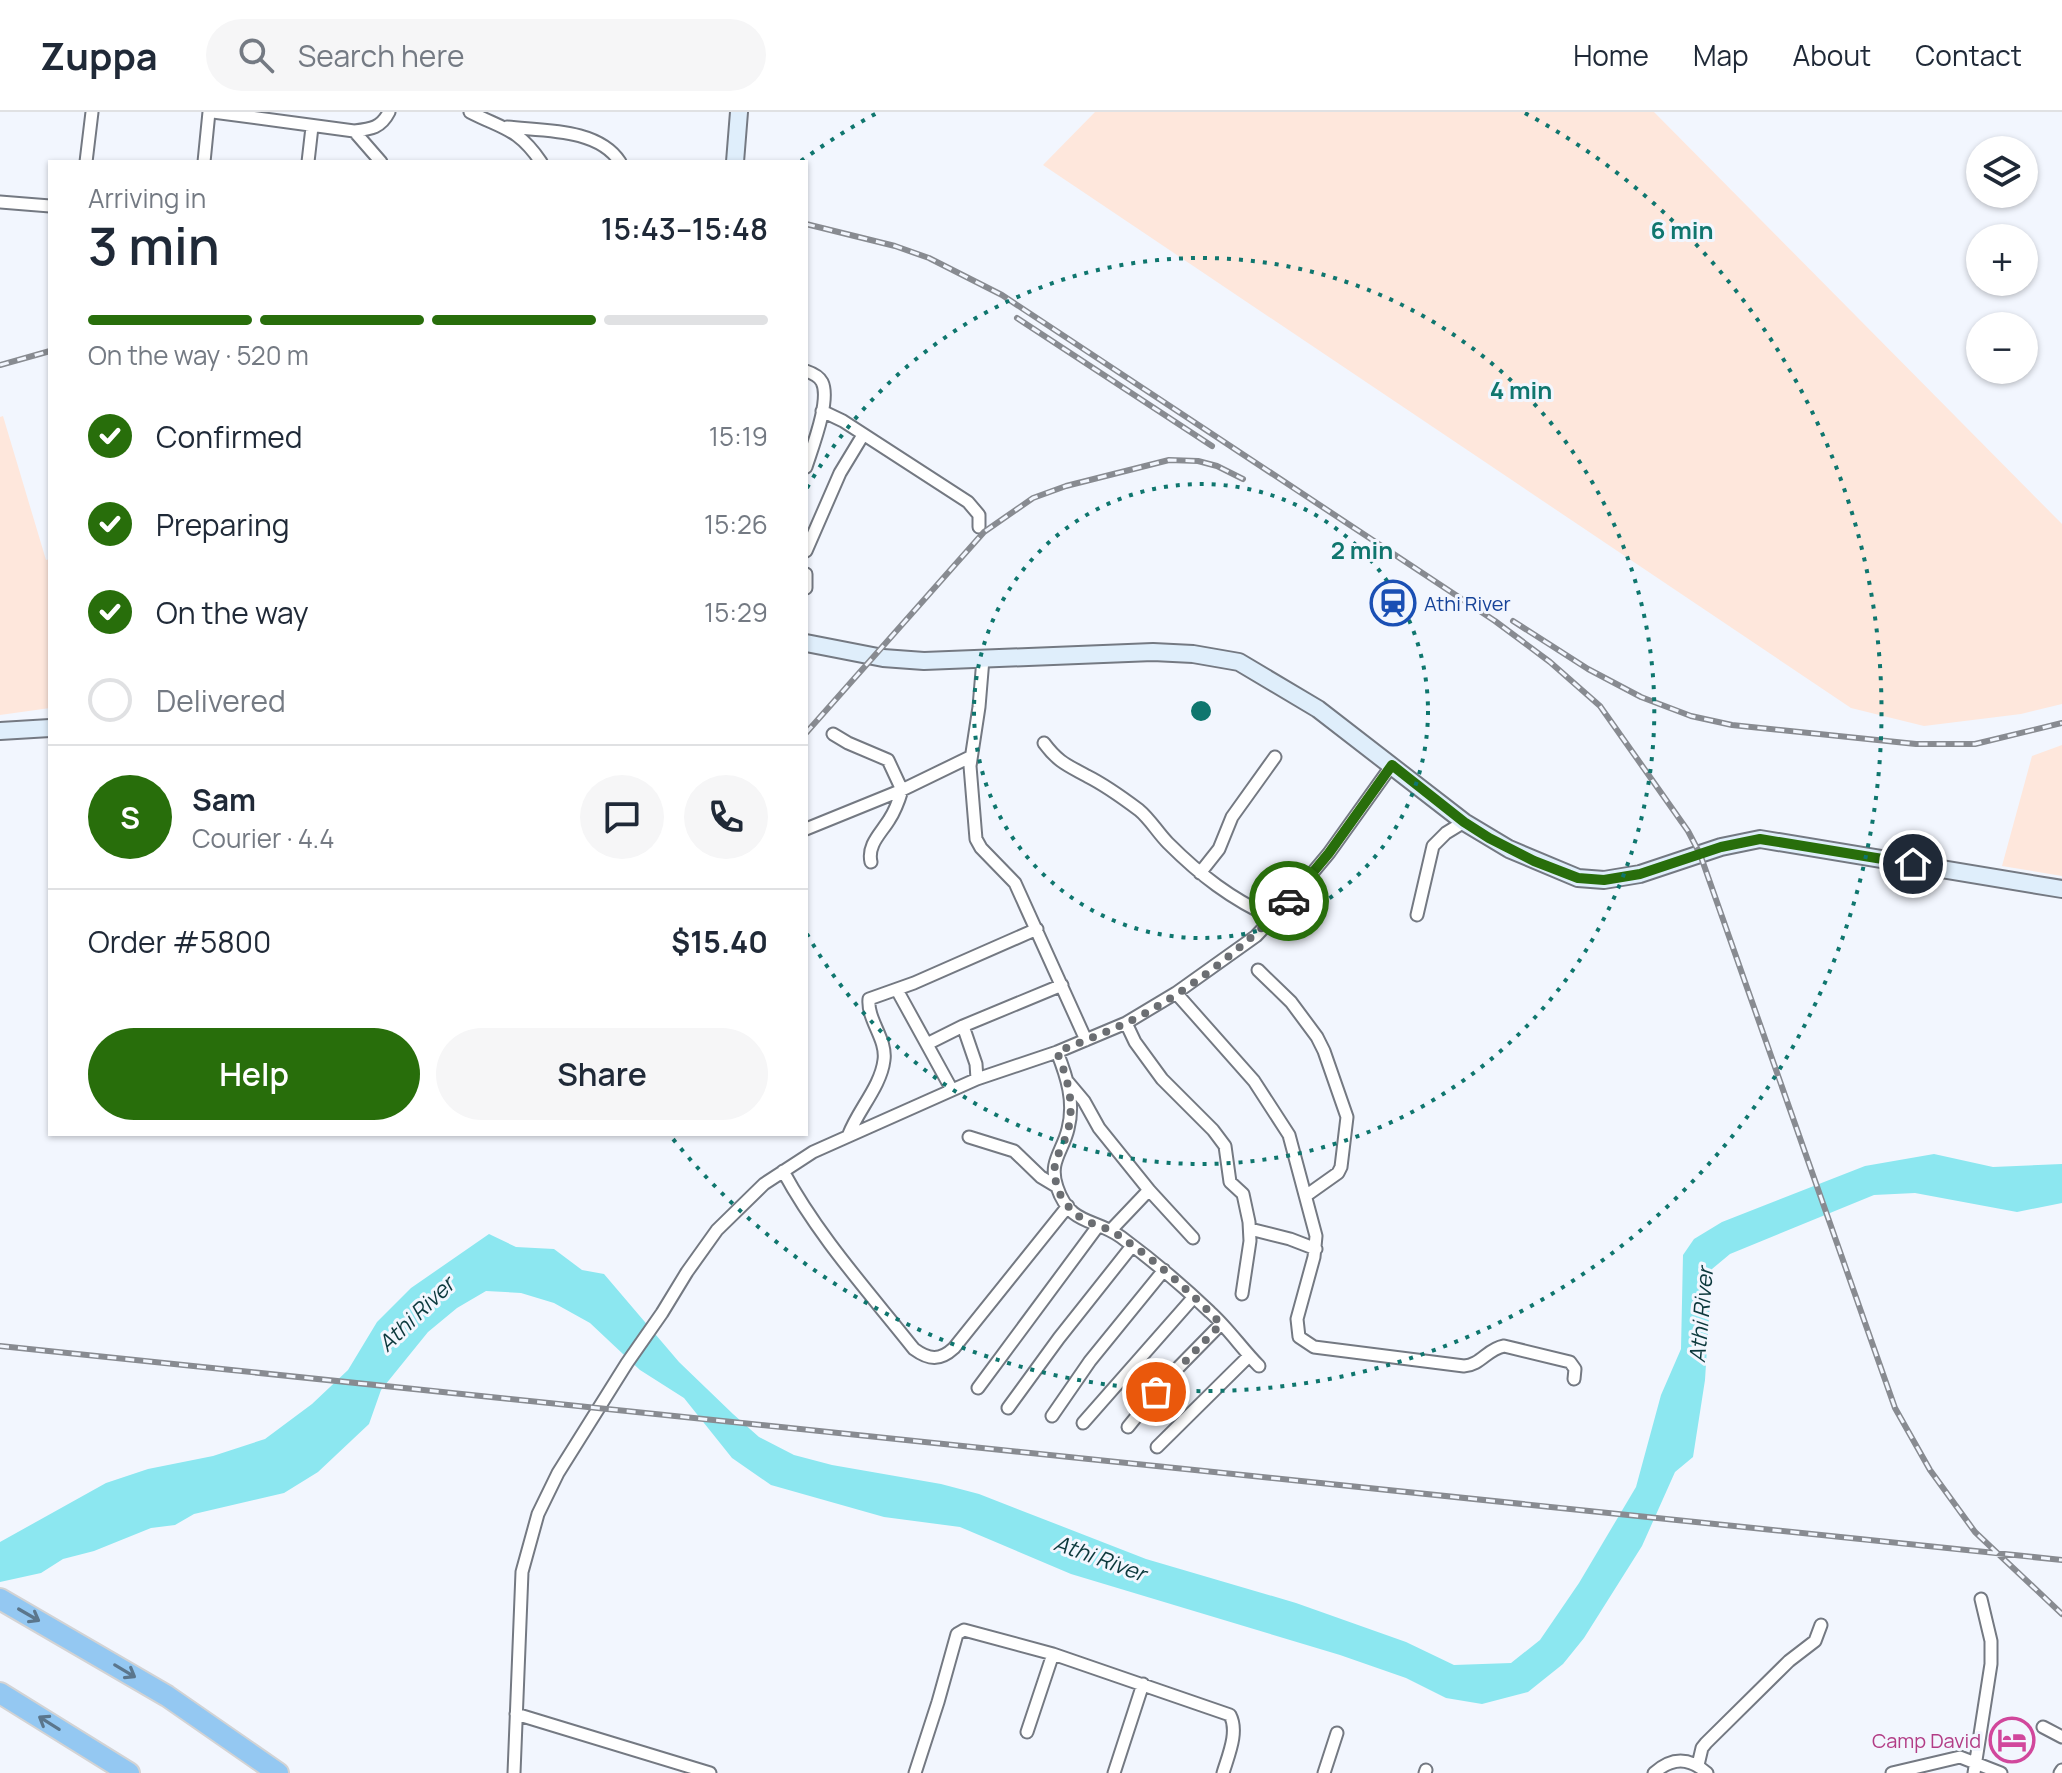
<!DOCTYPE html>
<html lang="en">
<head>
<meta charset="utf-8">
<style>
  body { margin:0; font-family:Manrope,sans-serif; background:#f6f6f7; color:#1f2937; height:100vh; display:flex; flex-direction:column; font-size:30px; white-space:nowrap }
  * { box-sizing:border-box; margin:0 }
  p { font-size:26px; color:#747a83 }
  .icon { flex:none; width:44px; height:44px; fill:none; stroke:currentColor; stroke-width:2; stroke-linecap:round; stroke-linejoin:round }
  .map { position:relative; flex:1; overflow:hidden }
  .panel { position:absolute; left:48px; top:48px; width:760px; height:976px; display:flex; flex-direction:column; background:#fff; border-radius:0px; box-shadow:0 2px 6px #0004 }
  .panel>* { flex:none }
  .buttons { position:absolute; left:1966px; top:24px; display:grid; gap:16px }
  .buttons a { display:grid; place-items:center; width:72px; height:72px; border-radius:50%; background:#fff; box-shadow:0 2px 6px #0004; font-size:40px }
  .pin { position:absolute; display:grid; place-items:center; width:68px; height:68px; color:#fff; margin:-34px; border:4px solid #fff; border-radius:50%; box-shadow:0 2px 8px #0007 }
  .courier { position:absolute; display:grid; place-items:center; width:80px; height:80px; margin:-40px; border:6px solid #286e0b; border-radius:50%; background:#fff; color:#222; box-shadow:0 2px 10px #0007 }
  .headline em { font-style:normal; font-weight:600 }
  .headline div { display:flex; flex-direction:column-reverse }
  .headline { display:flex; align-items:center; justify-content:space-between; height:136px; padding:0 40px }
  h1 { font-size:52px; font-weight:600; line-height:60px }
  .bar { display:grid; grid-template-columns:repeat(4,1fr); gap:12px 8px; align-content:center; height:96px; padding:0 40px }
  .bar i { height:10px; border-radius:6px; background:#e0e1e3 }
  .bar .selected { background:#286e0b }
  .bar p { grid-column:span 4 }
  .line { display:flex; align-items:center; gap:20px; padding:0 40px; border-top:2px solid #e0e1e3 }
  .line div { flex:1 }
  .round { display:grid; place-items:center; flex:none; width:84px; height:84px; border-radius:42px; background:#f6f6f7 }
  ol { padding:0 40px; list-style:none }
  li { display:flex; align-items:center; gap:24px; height:88px }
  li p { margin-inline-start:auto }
  li .icon { padding:8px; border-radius:50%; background:#286e0b; color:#fff; stroke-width:4 }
  li:last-child { color:#747a83 }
  li i { width:44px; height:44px; border:4px solid #e0e1e3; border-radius:50% }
  .action { display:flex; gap:16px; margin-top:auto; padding:16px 40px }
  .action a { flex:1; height:92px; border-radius:48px; background:#286e0b; color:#fff; font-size:32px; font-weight:600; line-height:92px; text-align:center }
  .action a+a { background:#f6f6f7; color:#1f2937 }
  header { display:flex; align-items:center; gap:48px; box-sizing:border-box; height:112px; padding:0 40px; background:#fff; border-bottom:2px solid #e0e1e3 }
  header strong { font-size:38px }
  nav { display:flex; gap:44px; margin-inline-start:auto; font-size:28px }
  .search { width:560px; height:72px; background:#f6f6f7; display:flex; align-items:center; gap:20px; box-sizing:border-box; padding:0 28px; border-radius:44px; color:#747a83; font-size:30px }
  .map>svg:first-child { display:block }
  .industrial { fill:#fee7dc }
  .water { fill:#8ce7f0 }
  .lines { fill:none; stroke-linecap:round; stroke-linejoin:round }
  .street-casing { stroke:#747982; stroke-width:15 }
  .secondary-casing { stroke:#747982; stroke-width:20 }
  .highway-casing { stroke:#d3d3d4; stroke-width:24 }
  .street { stroke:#fff; stroke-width:11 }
  .secondary { stroke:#dfeefb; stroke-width:16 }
  .highway { stroke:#94c8f2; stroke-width:20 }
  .rail-casing { stroke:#888b91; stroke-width:6 }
  .rail { stroke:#f2f6fe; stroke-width:3; stroke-dasharray:9; stroke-linecap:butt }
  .oneway { stroke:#5b768c }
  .done { stroke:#6b6e72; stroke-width:8; stroke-dasharray:0 14.4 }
  .route { stroke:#286e0b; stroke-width:10 }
  .ring { fill:none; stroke:#0f766e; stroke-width:4; stroke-dasharray:4 8 }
  .labels { text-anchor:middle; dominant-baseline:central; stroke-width:6; stroke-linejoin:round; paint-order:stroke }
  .transit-label { font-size:20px; fill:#164399; stroke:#f2f6fe; text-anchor:start }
  .hotel-label { font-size:20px; fill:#b23c85; stroke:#f2f6fe; text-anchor:end }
  .water-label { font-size:22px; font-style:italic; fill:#0b383c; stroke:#f2f6fe }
  .centre { fill:#0f766e; stroke:#f2f6fe; stroke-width:4 }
  .ring-label { font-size:24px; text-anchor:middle; font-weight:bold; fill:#0f766e; stroke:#f2f6fe; stroke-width:6; stroke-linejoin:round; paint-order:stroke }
</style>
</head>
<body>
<header>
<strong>Zuppa</strong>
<div class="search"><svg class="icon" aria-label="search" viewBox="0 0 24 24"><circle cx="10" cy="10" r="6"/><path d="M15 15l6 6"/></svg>Search here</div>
<nav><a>Home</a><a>Map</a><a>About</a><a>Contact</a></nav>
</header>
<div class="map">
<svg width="2062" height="1661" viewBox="0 0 2062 1661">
  <rect width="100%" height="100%" fill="#f2f6fe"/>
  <path class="industrial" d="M1095,0H1654L2062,412V592L2021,602L1924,614L1851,596L1043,53Z
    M3,304L46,448L50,447V596L0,603V305Z
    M2062,633V764L2002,754L2032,644Z"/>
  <path class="water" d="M1934,1042L1993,1055L2062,1052V1091L2017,1100L1915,1081L1874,1083L1730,1142L1712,1157L1705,1268L1693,1345L1675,1360L1642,1434L1584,1526L1563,1552L1528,1580L1482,1592L1446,1586L1406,1566L1340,1543L1071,1462L960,1415L884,1405L771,1373L732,1346L684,1286L640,1258L590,1211L554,1191L521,1181L486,1179L457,1196L428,1220L381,1278L369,1312L318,1360L284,1381L194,1402L175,1413L151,1416L94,1439L63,1447L41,1461L0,1470V1430L106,1371L148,1357L213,1344L265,1327L312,1292L348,1258L377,1210L411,1176L489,1122L516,1135L554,1137L582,1158L604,1162L679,1250L733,1302L759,1325L794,1343L832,1353L941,1372L979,1382L1146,1447L1296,1491L1406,1530L1454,1553L1511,1551L1540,1528L1579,1471L1636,1375L1661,1283L1681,1237L1683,1143L1694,1127L1722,1110L1865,1054Z"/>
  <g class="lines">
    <g class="street-casing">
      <path id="street" d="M213,0L354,19C371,17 381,16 389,0
        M470,0C503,17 518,16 541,50
        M507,15C543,19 598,16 620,50
        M354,19L381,50
        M86,50L92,0
        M204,50L209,0
        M308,50L312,15
        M0,90L50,94
        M806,259C812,261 819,264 822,270C831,288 812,336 806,355
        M822,299L843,309L968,390L979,403V415
        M806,439L840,361L863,323
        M806,462V476
        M983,547L979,595L970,654L976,727L981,736L1015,771L1086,928
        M833,622L848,631L888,648L902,678C899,688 895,699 889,708C881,721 867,733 871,750
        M1044,631C1058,650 1067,653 1087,664C1105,673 1123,686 1139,698C1150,707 1158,721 1168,731C1200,763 1231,787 1273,806
        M806,717L902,678L970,645
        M1200,761L1219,737L1232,705L1275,645
        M1417,803L1433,734L1446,721L1464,710
        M1258,858L1291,890L1317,925L1324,939L1347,1005L1341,1055L1338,1061L1307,1083
        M897,878L952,978
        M1176,881L1254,969L1289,1023L1316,1124L1314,1145L1297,1207L1299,1225L1314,1235L1464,1254C1481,1253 1487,1237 1504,1234L1570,1250L1575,1257L1574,1267
        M1126,911L1135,930L1162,967L1213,1018L1225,1034L1230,1070L1243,1082L1249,1110L1250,1129L1242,1182
        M927,932L963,914
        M1057,940C1067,965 1075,990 1068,1017C1063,1039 1048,1050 1057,1075C1070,1114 1095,1106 1121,1125C1152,1148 1182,1173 1210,1200C1228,1216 1242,1237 1259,1254
        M977,967L976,952L963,914L1062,873
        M1068,970L1084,989L1099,1016L1149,1078L1111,1118
        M849,1022C858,998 881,974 884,948C887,927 867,908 869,887L914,871L1037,817
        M969,1025L1014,1039L1041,1065L1056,1074
        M783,1059C818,1124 868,1179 914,1237C929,1248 940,1249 954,1236L1068,1094
        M1149,1078L1193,1126
        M1250,1117L1290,1127L1316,1137
        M978,1276L1098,1114
        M1008,1296L1059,1226L1132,1134
        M1052,1304L1090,1249L1164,1158
        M1083,1311L1193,1186
        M1128,1315L1167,1267L1221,1212
        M1157,1335L1249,1244
        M516,1602L710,1661
        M2043,1615L2062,1625
        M1027,1620L1053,1542
        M1698,1653L1702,1636L1706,1631L1789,1549L1815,1529L1821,1513
        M514,1661L522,1460L538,1402L558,1361L627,1251L662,1201L687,1160L717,1118L764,1072L813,1040L977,967L1057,940L1126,911L1176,881L1256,824L1289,789L1329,741L1392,653
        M915,1661L938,1590L957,1522L964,1518L1053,1542L1230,1603C1239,1620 1228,1644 1223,1661
        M1114,1661L1143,1572
        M1324,1661L1337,1621
        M1425,1661L1426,1658
        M1654,1661C1672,1645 1689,1645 1707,1661
        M1892,1661L1960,1645L2001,1661
        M1974,1661L1991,1552V1529L1981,1487
        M2060,1661L2062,1658"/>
    </g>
    <g class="secondary-casing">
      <path id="secondary" d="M735,50L739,0
        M806,531L883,546L924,549L1153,540L1193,542L1239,550L1318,597L1464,710L1509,737L1578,766L1604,768L1640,762L1721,735L1760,727L2062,777
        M0,619L50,616"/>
    </g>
    <g class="highway-casing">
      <path id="highway" d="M0,1487L167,1584L278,1661
        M0,1581L129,1661"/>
    </g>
    <use href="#street" class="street"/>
    <use href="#secondary" class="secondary"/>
    <use href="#highway" class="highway"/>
    <g class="rail-casing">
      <path id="rail" d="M806,112L895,134L929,146L1002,183L1495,509L1550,550L1600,594L1688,719L1700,742L1895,1296L1930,1358L1975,1420L2062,1502
        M1017,206L1212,334
        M0,253L50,239
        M1513,509L1588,557L1641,585L1691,604L1732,613L1916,632H1975L2062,611
        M806,621L984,420L1033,386L1066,374L1169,348L1198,349L1217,354L1243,367
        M0,1234L2062,1448"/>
    </g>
    <use href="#rail" class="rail"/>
  </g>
  <defs><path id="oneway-shaft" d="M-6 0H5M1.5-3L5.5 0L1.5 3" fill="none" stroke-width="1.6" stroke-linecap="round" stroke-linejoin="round" transform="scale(2)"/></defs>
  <g class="oneway">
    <use href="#oneway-shaft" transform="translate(29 1503) rotate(30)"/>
    <use href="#oneway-shaft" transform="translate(125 1559) rotate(31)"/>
    <use href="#oneway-shaft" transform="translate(49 1611) rotate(-148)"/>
  </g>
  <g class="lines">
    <path class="done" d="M1156,1280L1221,1212C1191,1180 1155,1148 1118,1123C1104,1113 1088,1113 1075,1101C1066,1093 1058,1082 1056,1070C1050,1048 1063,1038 1068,1018C1075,991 1067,965 1057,940C1080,930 1103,922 1126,911C1183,884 1245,835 1289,789"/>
    <path class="route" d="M1289,789L1329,741L1392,653L1464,710L1489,726L1534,749L1578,766L1604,768L1640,762L1721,735L1760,727L1913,752"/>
  </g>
  <g class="ring">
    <circle cx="1201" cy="599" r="227"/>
    <path d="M807 376A453 453 0 1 1 807 822"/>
    <path d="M801 49A680 680 0 0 1 877 1M1525 1A680 680 0 1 1 669 1022"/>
  </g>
  <defs>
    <g id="station-ring" transform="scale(2.3)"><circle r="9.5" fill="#f2f6fe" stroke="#1a4fb4" stroke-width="1.5"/><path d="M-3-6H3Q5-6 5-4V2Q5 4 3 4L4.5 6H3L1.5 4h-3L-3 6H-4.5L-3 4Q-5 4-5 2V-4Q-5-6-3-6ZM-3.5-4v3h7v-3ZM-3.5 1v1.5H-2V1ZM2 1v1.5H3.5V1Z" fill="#1a4fb4"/></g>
    <g id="hotel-ring" transform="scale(2.3)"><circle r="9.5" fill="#f2f6fe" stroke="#d1479c" stroke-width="1.5"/><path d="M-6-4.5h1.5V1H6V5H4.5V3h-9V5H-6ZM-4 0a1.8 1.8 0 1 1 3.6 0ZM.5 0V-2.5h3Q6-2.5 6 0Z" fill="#d1479c"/></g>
  </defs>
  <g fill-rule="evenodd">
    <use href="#station-ring" x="1393" y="491"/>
    <use href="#hotel-ring" x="2012" y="1628"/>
  </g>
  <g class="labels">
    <g class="transit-label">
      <text x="1424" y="491">Athi River</text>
    </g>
    <g class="hotel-label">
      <text x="1981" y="1628">Camp David</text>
    </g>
    <g class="water-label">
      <text transform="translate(416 1202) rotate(-44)">Athi River</text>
      <text transform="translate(1701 1203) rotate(-85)">Athi River</text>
      <text transform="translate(1100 1446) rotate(20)">Athi River</text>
    </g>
  </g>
  <circle cx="1201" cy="599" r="12" class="centre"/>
  <g class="ring-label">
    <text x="1682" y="127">6 min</text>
    <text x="1521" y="287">4 min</text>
    <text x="1362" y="447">2 min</text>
  </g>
</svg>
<div class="buttons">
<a><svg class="icon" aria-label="layers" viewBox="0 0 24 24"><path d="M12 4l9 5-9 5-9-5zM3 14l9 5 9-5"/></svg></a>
<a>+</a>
<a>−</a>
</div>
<div class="pin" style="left:1156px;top:1280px;background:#ea580c"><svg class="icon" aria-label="bag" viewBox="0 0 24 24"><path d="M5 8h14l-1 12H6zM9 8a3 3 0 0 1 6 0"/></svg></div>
<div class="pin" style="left:1913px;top:752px;background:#1f2937"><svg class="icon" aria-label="home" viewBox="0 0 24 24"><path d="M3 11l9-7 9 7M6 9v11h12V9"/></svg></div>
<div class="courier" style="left:1289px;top:789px"><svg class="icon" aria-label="car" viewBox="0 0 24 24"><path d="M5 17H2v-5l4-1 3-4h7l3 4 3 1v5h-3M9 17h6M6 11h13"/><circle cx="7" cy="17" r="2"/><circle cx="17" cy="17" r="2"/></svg></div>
<section class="panel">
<div class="headline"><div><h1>3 min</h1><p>Arriving in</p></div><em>15:43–15:48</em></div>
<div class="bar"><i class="selected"></i><i class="selected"></i><i class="selected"></i><i></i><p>On the way · 520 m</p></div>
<ol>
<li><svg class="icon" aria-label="check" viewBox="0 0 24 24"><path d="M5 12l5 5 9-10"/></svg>Confirmed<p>15:19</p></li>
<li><svg class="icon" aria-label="check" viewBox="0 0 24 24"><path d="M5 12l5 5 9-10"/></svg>Preparing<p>15:26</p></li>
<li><svg class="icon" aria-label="check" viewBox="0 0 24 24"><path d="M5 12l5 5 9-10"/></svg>On the way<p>15:29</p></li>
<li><i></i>Delivered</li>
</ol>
<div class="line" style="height:144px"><b class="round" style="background:#286e0b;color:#fff">S</b><div><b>Sam</b><p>Courier · 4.4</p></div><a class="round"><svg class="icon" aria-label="chat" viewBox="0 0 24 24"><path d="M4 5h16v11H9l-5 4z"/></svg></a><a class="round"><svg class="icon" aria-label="phone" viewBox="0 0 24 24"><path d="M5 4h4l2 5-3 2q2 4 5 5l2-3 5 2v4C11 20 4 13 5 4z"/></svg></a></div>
<div class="line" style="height:104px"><div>Order #5800</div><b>$15.40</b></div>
<div class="action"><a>Help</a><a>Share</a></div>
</section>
</div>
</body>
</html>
